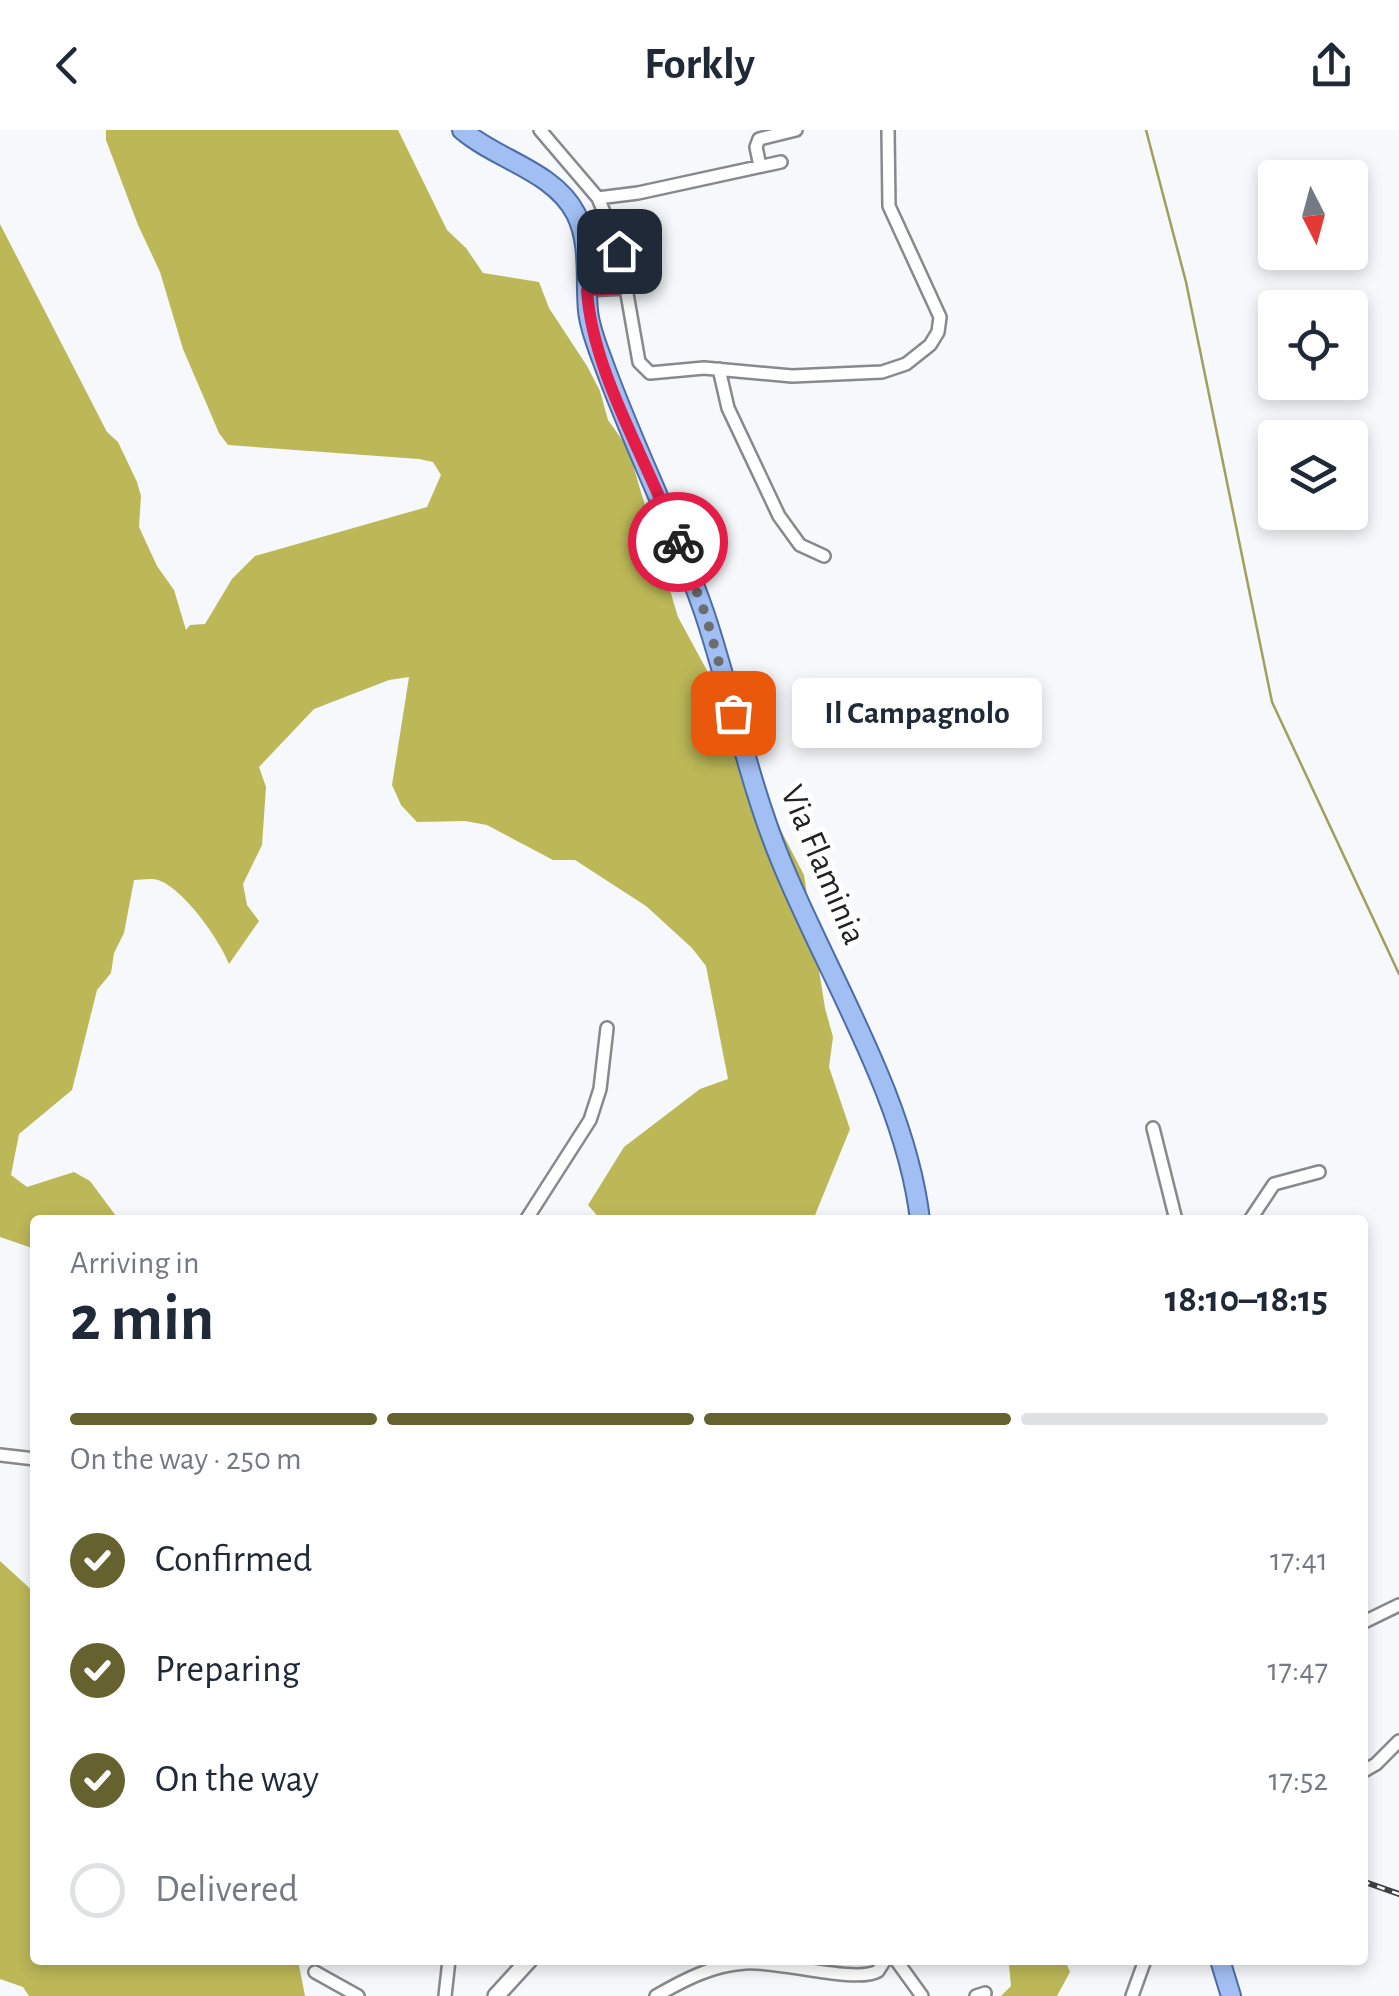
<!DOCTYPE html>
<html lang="en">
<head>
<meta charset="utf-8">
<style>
  body { margin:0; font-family:"Alegreya Sans",sans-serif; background:#f6f6f7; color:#1f2937; height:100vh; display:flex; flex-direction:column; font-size:38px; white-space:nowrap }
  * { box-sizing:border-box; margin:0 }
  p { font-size:32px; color:#747a83 }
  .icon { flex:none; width:55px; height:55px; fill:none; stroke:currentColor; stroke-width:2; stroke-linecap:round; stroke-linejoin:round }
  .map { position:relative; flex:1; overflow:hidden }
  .panel { position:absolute; left:30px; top:1085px; width:1338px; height:750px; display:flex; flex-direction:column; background:#fff; border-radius:10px; box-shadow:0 5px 15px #0003 }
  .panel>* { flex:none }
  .needle { width:65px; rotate:174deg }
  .tools { position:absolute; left:1258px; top:30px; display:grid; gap:20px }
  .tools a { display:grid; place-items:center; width:110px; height:110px; border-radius:10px; background:#fff; box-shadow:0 5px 15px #0003; font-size:50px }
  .pin { position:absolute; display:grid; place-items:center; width:85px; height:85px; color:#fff; margin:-42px; border-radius:20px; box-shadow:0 5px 15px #0006 }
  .courier { position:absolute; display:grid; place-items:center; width:100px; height:100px; margin:-50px; border:8px solid #e11d48; border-radius:50%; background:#fff; color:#222; box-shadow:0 2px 12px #0007 }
  .bubble { position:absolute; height:70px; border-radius:10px; background:#fff; box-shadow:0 5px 15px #0003; font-size:32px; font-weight:700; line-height:70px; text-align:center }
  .summary em { font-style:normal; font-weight:700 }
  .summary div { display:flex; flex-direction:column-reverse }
  .summary { display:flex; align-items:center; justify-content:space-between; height:170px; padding:0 40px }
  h1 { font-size:65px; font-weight:700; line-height:75px }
  .bar { display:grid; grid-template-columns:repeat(4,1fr); gap:15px 10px; align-content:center; height:120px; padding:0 40px }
  .bar i { height:12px; border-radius:8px; background:#e0e1e3 }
  .bar .selected { background:#65622f }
  .bar p { grid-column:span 4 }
  ol { padding:0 40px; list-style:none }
  li { display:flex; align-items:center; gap:30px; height:110px }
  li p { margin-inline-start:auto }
  li .icon { padding:10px; border-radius:50%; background:#65622f; color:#fff; stroke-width:4 }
  li:last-child { color:#747a83 }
  li i { width:55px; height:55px; border:5px solid #e0e1e3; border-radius:50% }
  header { display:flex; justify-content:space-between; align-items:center; height:130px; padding:0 40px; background:#fff; font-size:45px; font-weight:700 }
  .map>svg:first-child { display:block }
  .forest { fill:#bcb858 }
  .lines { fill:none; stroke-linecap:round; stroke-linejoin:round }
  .stream { stroke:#a19f5c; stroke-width:2.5 }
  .street-casing { stroke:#87898c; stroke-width:16 }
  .secondary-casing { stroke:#87898c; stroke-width:20 }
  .primary-casing { stroke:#4d6da5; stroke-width:22 }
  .street { stroke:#fff; stroke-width:11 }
  .secondary { stroke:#fff; stroke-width:15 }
  .primary { stroke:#a2bff3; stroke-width:18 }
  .rail-casing { stroke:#404042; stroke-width:6 }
  .rail { stroke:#fff; stroke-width:2.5; stroke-dasharray:8; stroke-linecap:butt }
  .done { stroke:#6c6d6f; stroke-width:10; stroke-dasharray:0 18 }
  .route { stroke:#e11d48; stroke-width:12 }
  .labels { text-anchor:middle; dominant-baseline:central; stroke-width:10; stroke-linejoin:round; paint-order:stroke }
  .street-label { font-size:35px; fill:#222224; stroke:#fff }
</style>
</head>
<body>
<header><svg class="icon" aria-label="back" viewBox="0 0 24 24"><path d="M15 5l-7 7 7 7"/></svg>Forkly<svg class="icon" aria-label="share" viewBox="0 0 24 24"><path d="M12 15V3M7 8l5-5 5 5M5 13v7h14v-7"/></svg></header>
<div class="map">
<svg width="1399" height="1866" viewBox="0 0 1399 1866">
  <rect width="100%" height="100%" fill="#f6f8fb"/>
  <path class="forest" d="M106,0H398L447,100L466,118L483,143L539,152L549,178L587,236L600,261L608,290L628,318L678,487L711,548L717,577L804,745L825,878L833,907L829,937L850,999L813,1090H601L588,1075L624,1017L700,959L728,949L706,836L692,818L646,776L575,730H553L487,695L465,691L417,692L401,675L392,655L409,547L389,550L314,579L259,637L266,657L262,715L243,754L247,775L259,791L229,834C220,810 183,758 158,750C151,748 141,750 134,750L124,803L114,823L111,843L97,860L72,960L19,1004L11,1045L27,1057L74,1042L90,1051L119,1090H35V1119L0,1107V94L107,302L118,312L137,352L141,366L139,397L157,436L174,460L186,500L190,495L205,494L232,449L255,426L427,377L441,345L433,332L419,329L228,315L219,303L183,219L160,142L138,95L106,10Z
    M0,1431L35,1463V1830H298L305,1866H29L23,1857L0,1849Z
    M1012,1830H1065L1070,1842L1057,1866H1001L1011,1856L1009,1835Z"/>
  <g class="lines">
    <path class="stream" d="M1146,0L1186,152L1272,572L1399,844"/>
    <g class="street-casing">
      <path id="street" d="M540,0L598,68
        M760,36L756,17L759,9L796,0
        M626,158L618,115L598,68L638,63L781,32
        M587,160L626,158L639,232L650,243L704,238L792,246L882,242L906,234L930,215L938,202L940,187L889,76L888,0
        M719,239L728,278L779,386L800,415L824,426
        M1153,998L1176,1090
        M526,1090L590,990L600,959L607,898
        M1250,1090L1274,1054L1319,1042
        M0,1325L35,1329
        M1362,1493L1399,1475
        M1362,1642L1376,1634L1399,1611
        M896,1830L922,1866
        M315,1842L358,1866
        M445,1866L449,1830
        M656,1866C684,1850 712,1835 745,1833C778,1830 856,1854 878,1841L885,1830
        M976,1866L985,1863
        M1132,1866L1145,1830"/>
    </g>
    <g class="secondary-casing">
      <path id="secondary" d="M496,1866L529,1830"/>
    </g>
    <g class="primary-casing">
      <path id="primary" d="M462,0C497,30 554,41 576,84C591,114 585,150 588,181C590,199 597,216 603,232C634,318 676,399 705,485C732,566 748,651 781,731C827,844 906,968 920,1090
        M1220,1830L1231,1866"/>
    </g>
    <use href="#street" class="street"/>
    <use href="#secondary" class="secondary"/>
    <use href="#primary" class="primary"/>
    <g class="rail-casing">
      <path id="rail" d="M1362,1751L1399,1764"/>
    </g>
    <use href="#rail" class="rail"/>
  </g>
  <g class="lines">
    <path class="done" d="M678,412L706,486L733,583"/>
    <path class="route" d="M619,121L626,158L587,160C592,243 649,333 678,412"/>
  </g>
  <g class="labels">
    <g class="street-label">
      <text transform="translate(823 735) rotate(67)">Via Flaminia</text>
    </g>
  </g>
</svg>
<div class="tools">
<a><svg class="needle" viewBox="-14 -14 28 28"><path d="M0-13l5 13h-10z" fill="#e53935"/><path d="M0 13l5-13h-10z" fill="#747a83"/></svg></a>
<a><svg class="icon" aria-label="locate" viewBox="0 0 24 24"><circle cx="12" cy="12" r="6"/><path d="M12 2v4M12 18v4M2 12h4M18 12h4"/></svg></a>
<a><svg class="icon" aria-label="layers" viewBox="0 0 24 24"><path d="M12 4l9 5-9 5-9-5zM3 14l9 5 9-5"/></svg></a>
</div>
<div class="pin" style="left:733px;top:583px;background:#ea580c"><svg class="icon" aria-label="bag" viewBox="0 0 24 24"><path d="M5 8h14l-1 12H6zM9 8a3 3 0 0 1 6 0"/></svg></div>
<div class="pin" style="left:619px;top:121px;background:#1f2937"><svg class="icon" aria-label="home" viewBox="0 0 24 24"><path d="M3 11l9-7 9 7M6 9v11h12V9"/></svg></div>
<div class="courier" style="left:678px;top:412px"><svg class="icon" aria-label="bike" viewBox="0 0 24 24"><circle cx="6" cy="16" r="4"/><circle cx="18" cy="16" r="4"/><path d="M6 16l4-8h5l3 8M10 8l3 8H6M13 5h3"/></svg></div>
<div class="bubble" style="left:792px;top:548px;width:250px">Il Campagnolo</div>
<section class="panel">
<div class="summary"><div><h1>2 min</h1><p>Arriving in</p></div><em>18:10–18:15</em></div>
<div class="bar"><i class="selected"></i><i class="selected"></i><i class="selected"></i><i></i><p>On the way · 250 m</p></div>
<ol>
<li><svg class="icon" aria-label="check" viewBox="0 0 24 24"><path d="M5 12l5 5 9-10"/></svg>Confirmed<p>17:41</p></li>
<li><svg class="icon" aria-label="check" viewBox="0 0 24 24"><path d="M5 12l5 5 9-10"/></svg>Preparing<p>17:47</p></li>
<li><svg class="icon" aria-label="check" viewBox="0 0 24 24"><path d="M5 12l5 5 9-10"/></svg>On the way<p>17:52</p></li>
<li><i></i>Delivered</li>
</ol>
</section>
</div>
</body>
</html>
